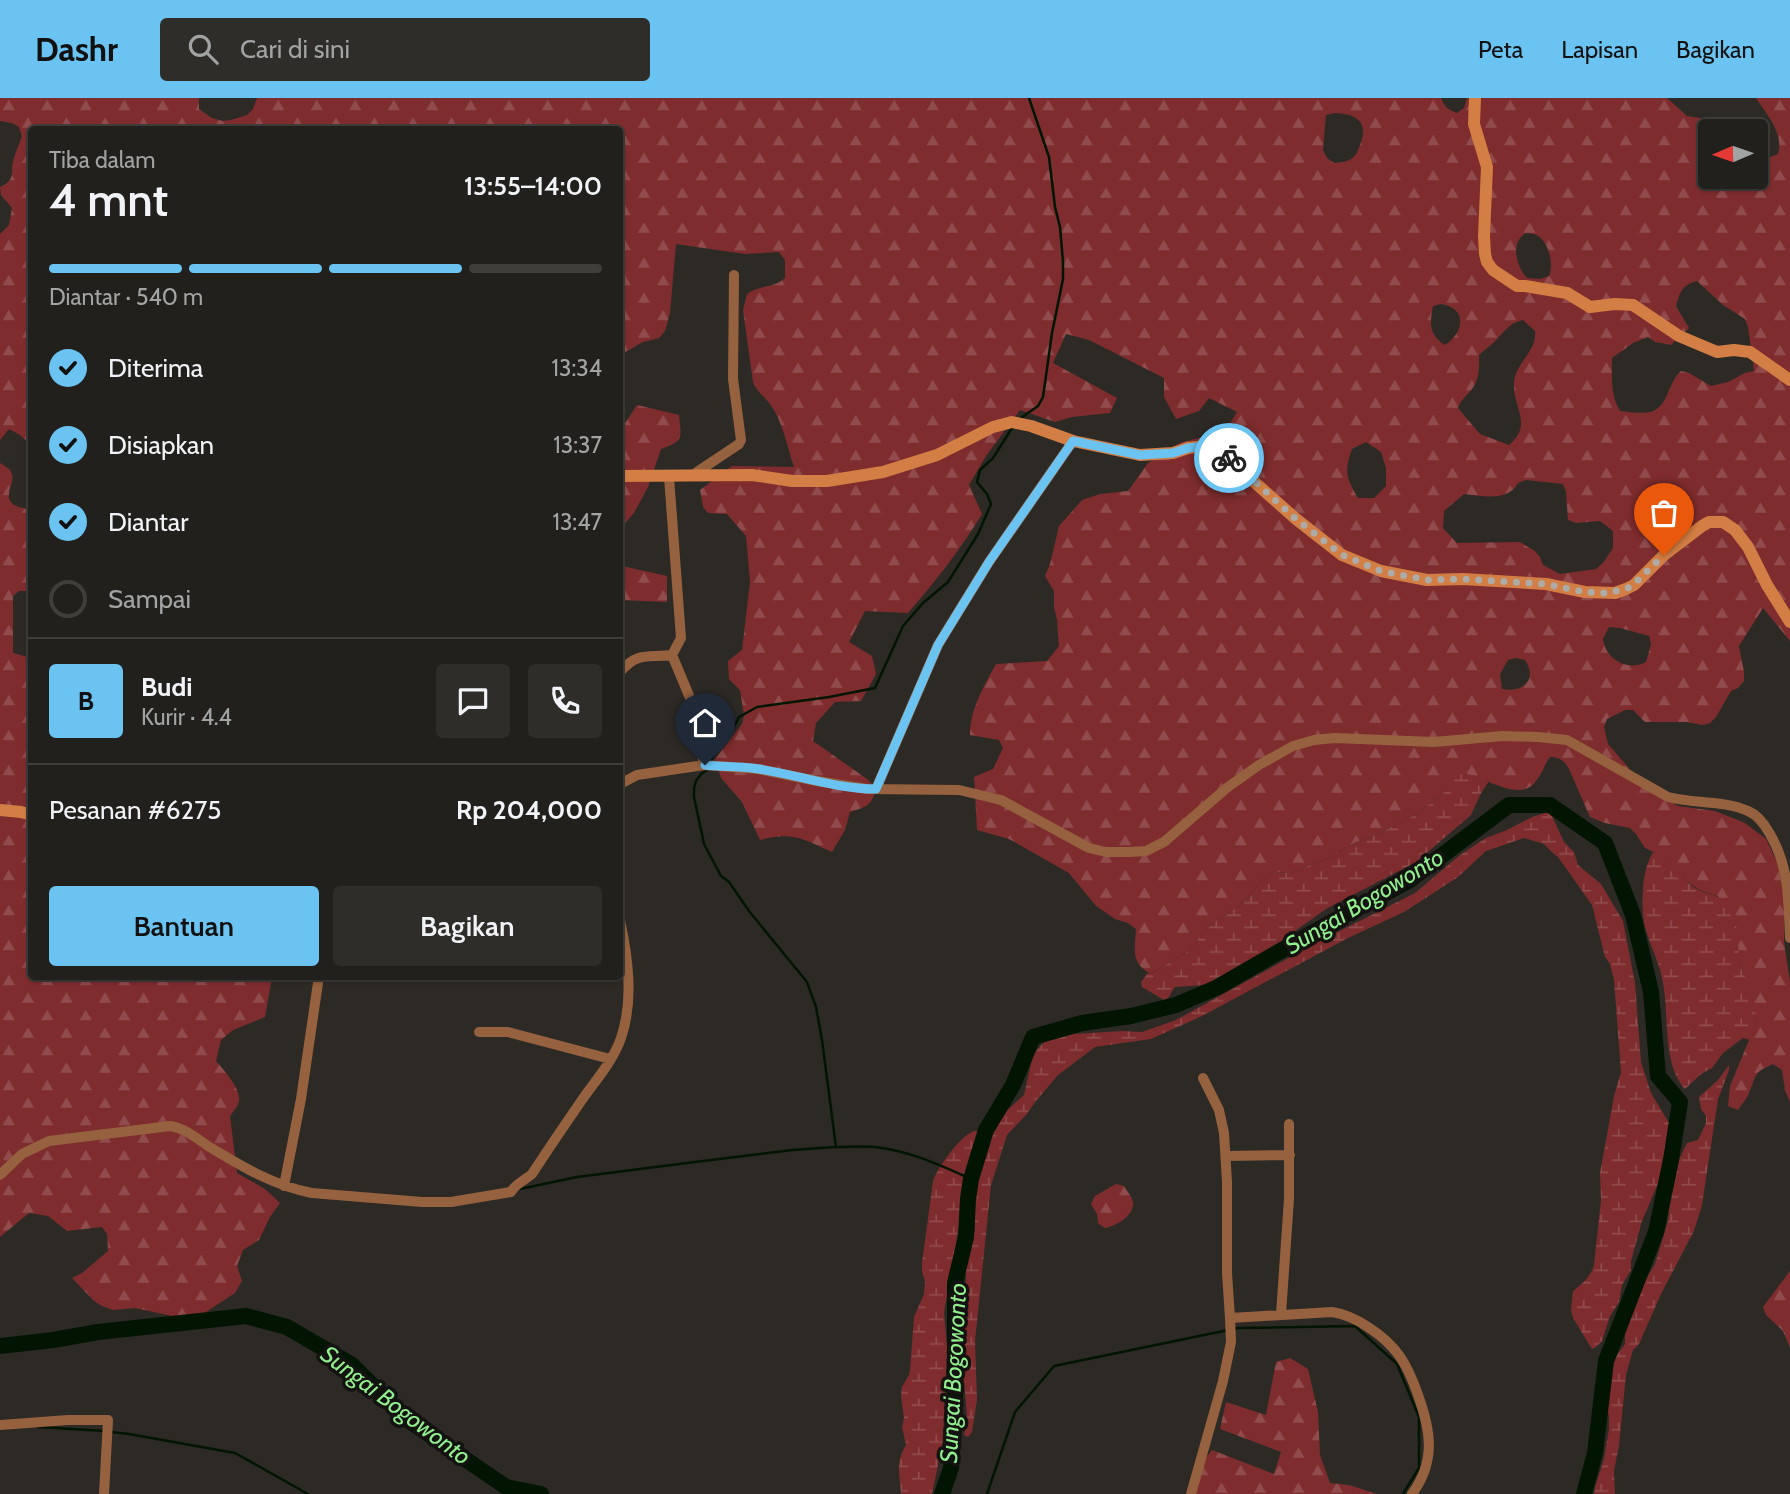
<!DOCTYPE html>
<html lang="id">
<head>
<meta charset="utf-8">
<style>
  body { margin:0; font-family:Cabin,sans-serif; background:#2e2d29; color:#f1f3f6; height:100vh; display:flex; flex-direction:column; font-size:26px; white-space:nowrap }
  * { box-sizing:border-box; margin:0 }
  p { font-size:23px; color:#a2a3a3 }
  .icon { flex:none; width:38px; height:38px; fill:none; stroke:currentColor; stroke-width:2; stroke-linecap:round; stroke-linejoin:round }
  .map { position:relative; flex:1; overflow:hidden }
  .details { position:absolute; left:28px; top:28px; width:595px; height:854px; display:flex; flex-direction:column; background:#22201c; border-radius:7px; box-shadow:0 2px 5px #0004,0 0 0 2px #3f3e3b }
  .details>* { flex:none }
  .needle { width:46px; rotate:268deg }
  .tools { position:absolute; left:1698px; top:21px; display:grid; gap:14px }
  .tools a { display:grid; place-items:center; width:70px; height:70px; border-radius:7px; background:#22201c; box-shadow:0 2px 5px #0004,0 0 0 2px #3f3e3b; font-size:35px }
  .pin { position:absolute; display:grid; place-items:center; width:60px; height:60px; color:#fff; margin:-72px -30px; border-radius:50% 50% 50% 0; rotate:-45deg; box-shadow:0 0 7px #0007 }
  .pin .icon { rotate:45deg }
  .courier { position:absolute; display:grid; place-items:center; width:70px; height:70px; margin:-35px; border:5px solid #6bc3f2; border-radius:50%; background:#fff; color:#222; box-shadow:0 2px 9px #0007 }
  .head em { font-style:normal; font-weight:600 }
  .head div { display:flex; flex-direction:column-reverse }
  .head { display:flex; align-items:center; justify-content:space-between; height:119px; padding:0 21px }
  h1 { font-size:46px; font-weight:600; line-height:52px }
  .bar { display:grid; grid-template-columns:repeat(4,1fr); gap:10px 7px; align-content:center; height:84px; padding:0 21px }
  .bar i { height:9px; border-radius:5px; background:#3f3e3b }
  .bar .on { background:#6bc3f2 }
  .bar p { grid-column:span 4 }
  .line { display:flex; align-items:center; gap:18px; padding:0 21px; border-top:2px solid #3f3e3b }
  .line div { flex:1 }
  .round { display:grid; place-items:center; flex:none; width:74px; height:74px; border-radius:7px; background:#2e2d29 }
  ol { padding:0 21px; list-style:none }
  li { display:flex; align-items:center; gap:21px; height:77px }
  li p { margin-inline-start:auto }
  li .icon { padding:7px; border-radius:50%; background:#6bc3f2; color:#111; stroke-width:4 }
  li:last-child { color:#a2a3a3 }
  li i { width:38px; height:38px; border:4px solid #3f3e3b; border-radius:50% }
  .button { display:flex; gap:14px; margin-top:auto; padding:14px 21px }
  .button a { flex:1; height:80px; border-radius:7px; background:#6bc3f2; color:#111; font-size:28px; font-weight:600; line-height:80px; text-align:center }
  .button a+a { background:#2e2d29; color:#f1f3f6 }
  header { display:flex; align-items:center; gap:42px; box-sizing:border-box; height:98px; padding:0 35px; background:#6bc3f2; color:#111 }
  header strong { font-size:33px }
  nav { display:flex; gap:38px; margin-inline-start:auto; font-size:24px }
  .search { width:490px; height:63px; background:#2e2d29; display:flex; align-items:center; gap:18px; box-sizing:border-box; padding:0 24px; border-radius:7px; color:#a2a3a3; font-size:26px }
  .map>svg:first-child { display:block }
  .forest { fill:url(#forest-firs); fill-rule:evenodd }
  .wetland { fill:url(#wetland-marsh) }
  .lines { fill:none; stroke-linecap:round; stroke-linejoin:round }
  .stream { stroke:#021502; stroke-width:2.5 }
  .river { stroke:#021502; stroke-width:16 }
  .street { stroke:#96613f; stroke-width:10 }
  .secondary { stroke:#d37e44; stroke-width:12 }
  .done { stroke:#acaba7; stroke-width:7; stroke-dasharray:0 12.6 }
  .route { stroke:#6bc3f2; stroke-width:9 }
  .labels { text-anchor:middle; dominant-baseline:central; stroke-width:7; stroke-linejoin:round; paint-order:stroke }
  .water-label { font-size:24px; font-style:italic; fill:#90ee8d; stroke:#141311 }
</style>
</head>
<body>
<header>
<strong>Dashr</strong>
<div class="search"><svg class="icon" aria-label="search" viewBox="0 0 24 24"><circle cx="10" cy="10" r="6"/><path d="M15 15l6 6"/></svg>Cari di sini</div>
<nav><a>Peta</a><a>Lapisan</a><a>Bagikan</a></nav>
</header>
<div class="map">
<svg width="1790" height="1396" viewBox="0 0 1790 1396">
  <defs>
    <pattern id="forest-firs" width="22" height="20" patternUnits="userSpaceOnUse" patternTransform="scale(1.75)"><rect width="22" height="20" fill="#7e2c2d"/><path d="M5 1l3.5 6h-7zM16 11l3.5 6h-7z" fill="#914b4c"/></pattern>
    <pattern id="wetland-marsh" width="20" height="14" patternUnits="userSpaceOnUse" patternTransform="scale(1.75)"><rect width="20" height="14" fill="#7e2c2d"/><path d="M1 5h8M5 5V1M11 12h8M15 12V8" fill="none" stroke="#914b4c"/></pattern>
  </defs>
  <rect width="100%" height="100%" fill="#2d2a26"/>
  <path class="forest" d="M0,0H199V11L212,20L223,23L231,22L247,17L253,11L257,0H1441C1444,9 1449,12 1457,15L1464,10L1467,0H1667L1687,18L1713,22L1735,33H1710V79H1755V52C1763,60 1768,61 1778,56C1784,35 1767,17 1756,0H1790V543L1763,510L1739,548L1744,574V583L1738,590L1731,593L1716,619L1710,625L1702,627L1687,624H1645L1633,612H1625L1607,621L1604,629L1608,646L1646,690L1678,708L1715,713L1745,725L1766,741L1779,769L1784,801V844L1790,884V1004L1785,992L1782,972L1773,966C1751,975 1757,979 1748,997C1746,1002 1741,1007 1738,1012L1728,1008L1730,988L1757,923L1738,858L1718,798C1690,791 1685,782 1670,759L1662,758L1645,750L1636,736L1630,730L1605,725L1590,719L1569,671C1564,663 1560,659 1550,659C1544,667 1542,676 1536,683C1520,706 1485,678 1464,676L1447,692L1415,717L1378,736L1354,745L1332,759L1290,775L1272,774L1259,785L1249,799L1236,810L1208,828L1190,852L1151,876C1130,865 1135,852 1136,831L1128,825L1115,821L1096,808L1069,775L1009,741L977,732L974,679L993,671L1003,650L999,642L970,637C970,611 984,588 996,566L1047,563L1059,548L1057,522L1054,509V493L1045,478L1050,466L1059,428L1082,402L1100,396L1128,393L1148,365L1180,345L1202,339L1223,337L1237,314L1209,300L1199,313L1176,321L1164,299V280L1089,242L1066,236L1053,265L1117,300L1110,315L1072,319L1055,324L1020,312L986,358L969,387L982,416C960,452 935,484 908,515L865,513L849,544L872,558L876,576L861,603L835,604L816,625L813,643L867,681L876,690C872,708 866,709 850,714L845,732L832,754C803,741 793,733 760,742L742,704L721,680L715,661L742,626L744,617L740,592L729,581L728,563L742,552L750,484L746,438L727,416L708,415L703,409L700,392L732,368L794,369C787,349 783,323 770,306C764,298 757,294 753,284L743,212L747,196C759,187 775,190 785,180V162L779,154L745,156L676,146L670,215L665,233L659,240L643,244L620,257V32H32L31,347L20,337L9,331L0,342V136L9,127L12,110L1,97L0,89C18,81 9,73 14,60C16,52 20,45 22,38L19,29L12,25L0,23ZM1335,15C1357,16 1369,24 1360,47C1358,53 1356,58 1351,61C1346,64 1339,65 1334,65L1327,60L1323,52L1326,17ZM1526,135C1531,136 1534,135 1538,138C1549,145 1554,167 1549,178L1540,181L1527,180C1516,168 1510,144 1526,135ZM1697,183L1723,207L1745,221L1748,229L1754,273L1745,275L1728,284L1711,288L1689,275L1681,273C1668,284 1668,310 1650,314C1641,316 1629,314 1620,313C1610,297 1612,278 1612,260L1633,245L1648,239L1655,244L1671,247L1689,230L1676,208C1680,194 1682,187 1697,183ZM1441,206C1468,210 1464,235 1445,247C1428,236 1430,225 1433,208ZM1523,222L1535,233C1537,254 1516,264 1514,284C1512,309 1534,326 1509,347L1480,336L1458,310C1461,301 1467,298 1472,291C1480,280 1479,270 1479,257C1483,253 1488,250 1492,246C1503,236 1508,225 1523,222ZM1366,344L1381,354L1386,370V388L1374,400H1358C1346,379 1344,374 1352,351ZM1526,382L1563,386L1566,394L1568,422L1576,425L1600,423L1613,433V450L1603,465L1596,471L1560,476L1543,467L1540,459L1535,453L1520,444L1457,445L1443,430L1444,413L1464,396C1482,398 1508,404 1518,385ZM1609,529L1620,530L1649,538L1651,546L1646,564C1628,574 1605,561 1603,541ZM1516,560L1525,562C1538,582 1523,595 1502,591L1500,576L1508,562Z
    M637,307L679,317C681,339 685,343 661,351L648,389L634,415L623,427L620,434L622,468L667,478V504L620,502V333Z
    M0,365C3,367 7,369 10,372C16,382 9,388 9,396C7,408 23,411 31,411V493H19L13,498V555L31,560L32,878L272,879L265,919L233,932L221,942L216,963C224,972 241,991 239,1003C238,1008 233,1014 230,1018L237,1075L265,1091L280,1105L270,1119L259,1142L243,1152L237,1168L242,1183L235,1195L203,1216L172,1218L135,1210L113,1212L102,1208L94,1203L72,1180L82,1175L108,1153L107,1136L102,1129L67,1133L48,1118L29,1115L0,1139Z
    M1116,1086L1124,1088C1127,1093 1132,1099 1133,1104C1135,1117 1116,1128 1105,1130L1098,1125L1097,1116L1091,1106L1095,1098Z
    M1790,1173V1250L1783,1233L1766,1217L1763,1209Z
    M1290,1260L1308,1271L1318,1314L1320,1357L1330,1385L1349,1387L1377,1396H1196L1205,1361L1212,1352L1274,1376L1281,1354L1220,1331L1226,1304L1266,1317L1276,1264Z"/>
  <path class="wetland" d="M1464,676L1472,677L1489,683L1480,697L1471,717L1416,764L1326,811L1281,843L1205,887L1175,889L1168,900L1164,902L1142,889L1141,884L1148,875L1151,876L1190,852L1208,828L1236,810L1249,799L1259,785L1272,774L1290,775L1332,759L1354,745L1378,736L1415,717L1447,692L1456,677Z
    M1548,714L1551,716L1564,744L1574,754L1578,767L1601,786L1623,823L1635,885L1641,964L1651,995L1669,1025L1667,1054L1662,1076L1642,1123L1631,1163V1172L1622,1187L1619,1204L1610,1218L1602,1243L1596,1249L1592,1251L1573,1220L1571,1212L1573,1193C1583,1185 1590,1180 1594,1167L1601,1102L1600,1075L1614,998L1621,974L1614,882L1610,866L1605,859L1592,807L1558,759L1555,757L1544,746L1524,740L1486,753L1458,779L1404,814L1346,841L1202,918L1151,941L1095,949L1058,977L1036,1003L1026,1017L1007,1037L991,1087L975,1243L977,1302L972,1334L968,1339L964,1337L967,1319L964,1282L965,1253L961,1226L966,1182L965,1166L975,1131V1097L985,1047L1001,1018L1024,997L1032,961L1036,953L1044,944L1074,936L1123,933L1142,934L1176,922L1314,846L1415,795L1460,757L1486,740L1507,732L1532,719Z
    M1653,754L1670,759L1677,763L1682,768V777C1686,781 1690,787 1695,790C1711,799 1724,795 1735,815L1740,866L1751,895L1757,923L1750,942L1743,940L1723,955L1712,970L1701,976L1685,991C1661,965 1670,913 1662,880C1658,859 1645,839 1643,817C1642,796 1642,773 1653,754Z
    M1729,967V972L1718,1001L1702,1107L1694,1133L1661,1196L1639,1246L1633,1252L1626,1277L1619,1347L1614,1373L1615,1396H1594L1595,1389L1604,1361L1609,1331V1319L1606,1302L1610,1267L1625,1246V1226L1637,1196L1655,1166L1668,1123L1672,1076L1687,1045L1698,1042L1706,1025V1018L1701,1011L1699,999L1718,982Z
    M974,1033H978L979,1040L970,1064L944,1214L947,1249L943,1343L932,1396H901C900,1377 895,1365 906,1347L902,1329L904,1320L901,1298L902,1289L909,1277L910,1272L914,1219L924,1196L925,1183L922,1174V1165L933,1083C938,1069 960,1038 974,1033Z"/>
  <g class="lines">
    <path class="stream" d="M1018,322L1038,308L1043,299L1052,235L1063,181V164L1060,129L1055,109L1049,59L1029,0
      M710,664L716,652L730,636L739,619L757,609L829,599L875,590L903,528L923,505L948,484L978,436L991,406L987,396L977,384L980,372L993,360L1012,330
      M707,670L706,673L701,676L696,683L694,690V699L704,746L721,778L729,784L749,813L807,884L816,909L822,942L836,1049C849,1049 862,1048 875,1049C910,1053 940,1067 971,1081
      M520,1091L577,1079L687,1065L792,1052L835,1049
      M38,1329L105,1333
      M111,1334L129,1336L235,1355L308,1396
      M987,1396L1015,1314L1054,1268L1238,1230L1355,1228L1397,1266L1419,1319V1370L1403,1396"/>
    <path class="river" d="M0,1248L53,1242L98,1234L246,1218L287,1229L352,1267L405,1320L506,1389L541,1396
      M942,1396L951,1370L955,1311V1185L966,1139L968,1101L971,1081L986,1032L1013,987L1033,939L1082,925L1131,918L1176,907L1218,889L1312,835L1408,783L1509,707H1550L1605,745L1633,817L1651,894L1658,978L1680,1004L1671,1062L1656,1134L1606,1263L1595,1355L1584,1396"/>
    <path class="street" d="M693,378L697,374L739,346L741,342L733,281L734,177
      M672,557L693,607L704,667
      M620,574C638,553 648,560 672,557L681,540L669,379
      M620,686L637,677L704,667L758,671L817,683L867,691L959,692L1001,702L1089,750L1106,754H1129L1146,753L1164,744L1228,689L1259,667L1293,648L1314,642L1334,640L1434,644L1502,638L1538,639L1567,642L1668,699C1694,706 1724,702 1748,713C1758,717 1765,727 1770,736C1790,771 1788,802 1790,840
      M876,691L938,547L989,464L1073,343
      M479,934H508L610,961
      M1203,980L1219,1012L1224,1035L1227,1084V1175L1230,1220
      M1226,1058L1290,1057
      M0,1077L22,1056L49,1043L170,1028C185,1030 196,1040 208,1048C241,1068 274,1088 312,1095L422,1104H451L511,1094C515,1086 525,1082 532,1076C549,1050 566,1025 584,999C597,981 614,961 621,940C634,902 628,860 620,822
      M284,1088L301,1001L319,878
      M1281,1216L1289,1101V1026
      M0,1327L68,1322H108L104,1396
      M1191,1396L1223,1283L1231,1244L1230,1220L1332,1214C1346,1216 1356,1221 1368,1229C1396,1247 1407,1265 1418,1297C1431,1333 1436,1363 1412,1396"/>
    <path class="secondary" d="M1475,0L1474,26L1487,69L1484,138L1485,156L1487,164L1493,172L1517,188H1525L1567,195L1590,209L1615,206L1633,207L1679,238L1717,254L1734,252L1750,254L1790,282
      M620,378L752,377L792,383H827L883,374L937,357L993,329L1012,324L1031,328L1073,343L1140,357L1173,355L1188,350L1205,348L1217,351L1296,421L1342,457L1381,473L1427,482L1463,481L1546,486L1585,494L1615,495L1626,491L1634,487L1664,457L1702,428L1709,424H1723L1735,432L1748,449L1767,487L1790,524
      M0,712L21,714L32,717"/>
  </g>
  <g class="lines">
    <path class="done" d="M1229,360L1296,421L1342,457L1381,473L1427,482L1463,481L1546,486L1585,494L1606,495L1626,491L1633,487L1664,457"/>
    <path class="route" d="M705,667C722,669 741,668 759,671C798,677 837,691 876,691L938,547L989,464L1073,343L1140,357L1173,355L1188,350L1205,348L1216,351L1229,360"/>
  </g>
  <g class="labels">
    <g class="water-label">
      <text transform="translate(1364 803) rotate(-31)">Sungai Bogowonto</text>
      <text transform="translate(953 1275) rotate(-87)">Sungai Bogowonto</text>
      <text transform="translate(396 1307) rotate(37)">Sungai Bogowonto</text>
    </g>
  </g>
</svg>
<div class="tools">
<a><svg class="needle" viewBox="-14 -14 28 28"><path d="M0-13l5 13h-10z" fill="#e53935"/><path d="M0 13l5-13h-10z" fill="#a2a3a3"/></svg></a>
</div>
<div class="pin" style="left:1664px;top:457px;background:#ea580c"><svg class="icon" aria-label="bag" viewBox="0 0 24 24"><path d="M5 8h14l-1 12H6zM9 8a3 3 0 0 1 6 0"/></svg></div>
<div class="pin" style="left:705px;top:667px;background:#1f2937"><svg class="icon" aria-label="home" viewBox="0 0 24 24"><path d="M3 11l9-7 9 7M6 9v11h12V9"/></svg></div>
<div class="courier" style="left:1229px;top:360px"><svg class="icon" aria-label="bike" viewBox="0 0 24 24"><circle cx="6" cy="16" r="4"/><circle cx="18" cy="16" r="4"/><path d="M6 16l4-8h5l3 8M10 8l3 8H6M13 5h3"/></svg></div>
<section class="details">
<div class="head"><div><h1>4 mnt</h1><p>Tiba dalam</p></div><em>13:55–14:00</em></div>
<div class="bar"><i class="on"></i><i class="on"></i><i class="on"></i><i></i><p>Diantar · 540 m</p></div>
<ol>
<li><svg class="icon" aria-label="check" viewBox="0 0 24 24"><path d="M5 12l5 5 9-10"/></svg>Diterima<p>13:34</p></li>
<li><svg class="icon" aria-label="check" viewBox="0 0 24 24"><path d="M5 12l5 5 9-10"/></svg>Disiapkan<p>13:37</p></li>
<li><svg class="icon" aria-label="check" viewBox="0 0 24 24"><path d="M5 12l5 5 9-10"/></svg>Diantar<p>13:47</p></li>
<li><i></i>Sampai</li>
</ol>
<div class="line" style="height:126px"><b class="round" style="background:#6bc3f2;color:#111">B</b><div><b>Budi</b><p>Kurir · 4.4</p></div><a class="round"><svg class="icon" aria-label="chat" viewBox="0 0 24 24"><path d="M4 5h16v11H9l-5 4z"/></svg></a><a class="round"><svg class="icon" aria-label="phone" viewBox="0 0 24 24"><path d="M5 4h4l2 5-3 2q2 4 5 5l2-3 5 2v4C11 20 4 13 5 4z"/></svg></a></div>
<div class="line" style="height:91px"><div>Pesanan #6275</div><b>Rp 204,000</b></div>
<div class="button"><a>Bantuan</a><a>Bagikan</a></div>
</section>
</div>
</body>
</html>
